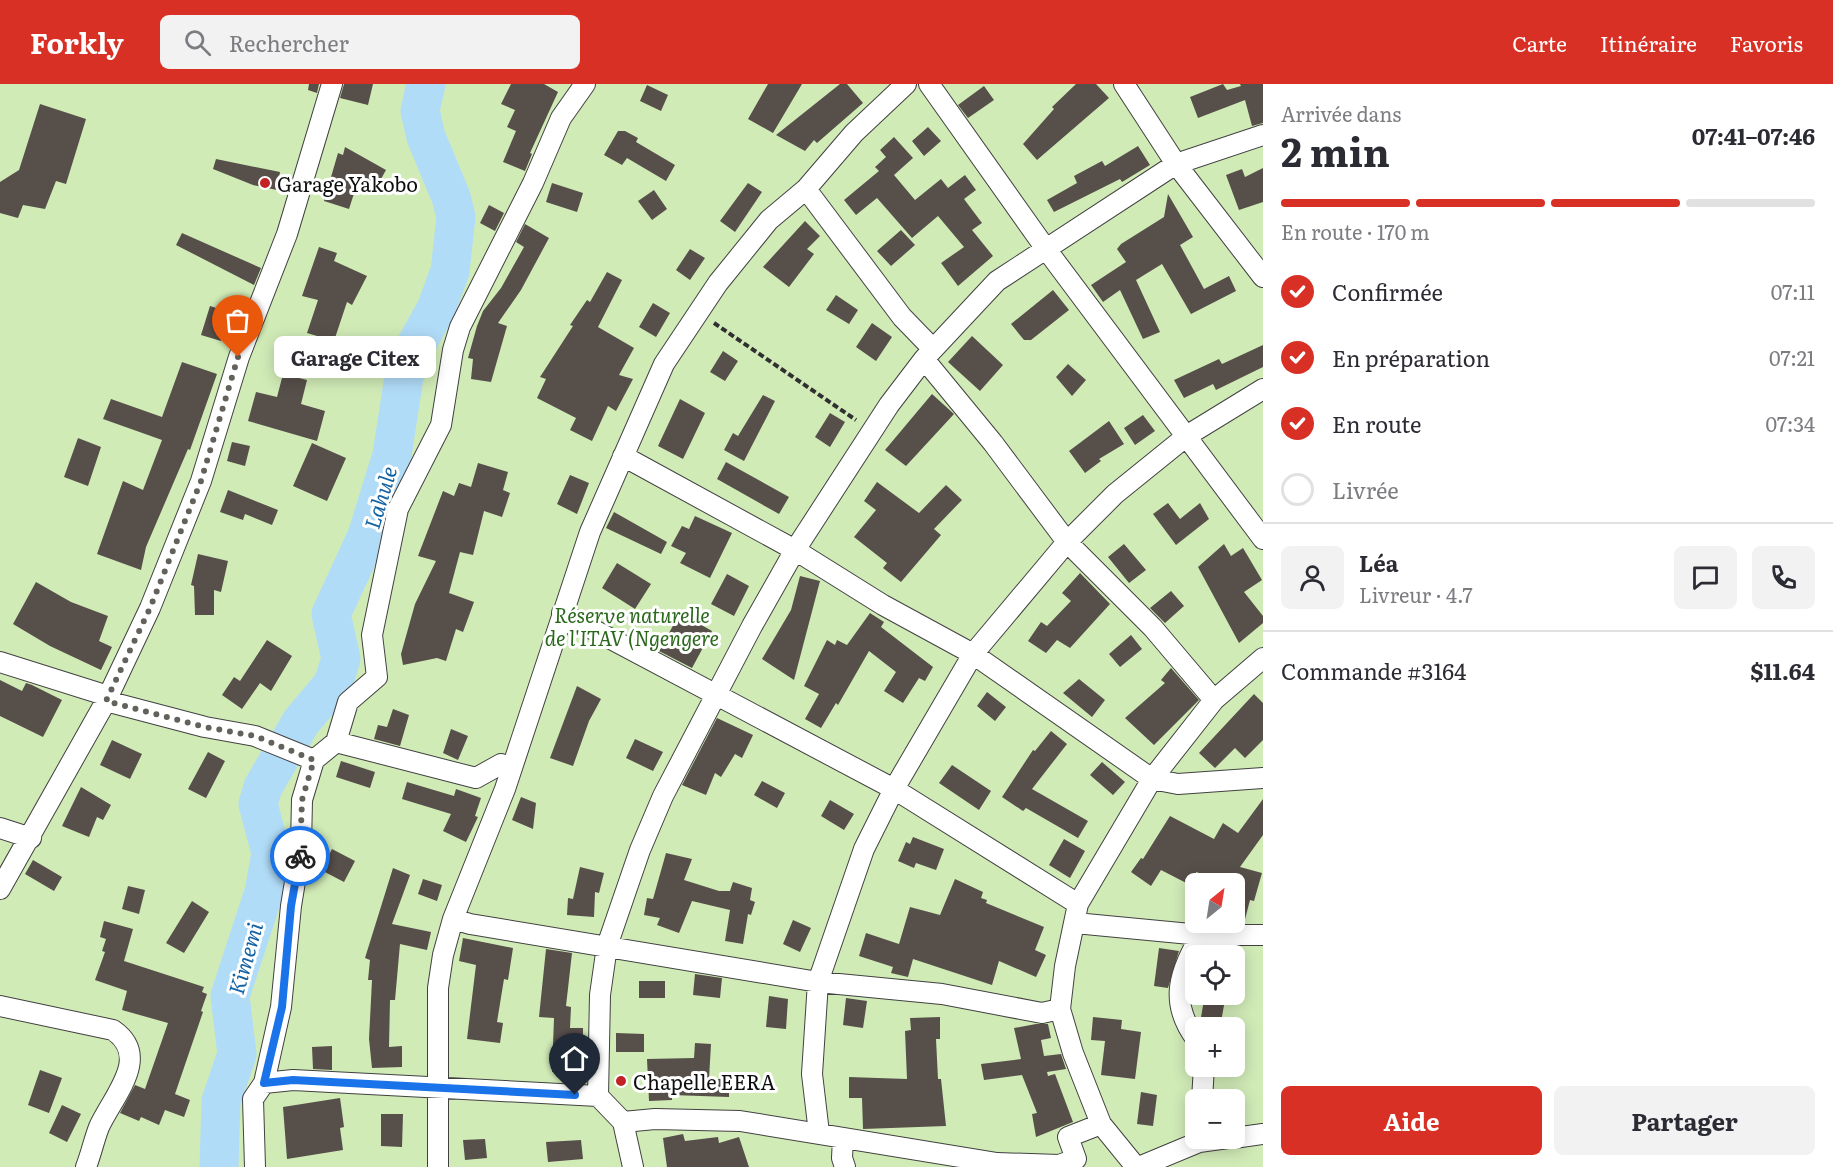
<!DOCTYPE html>
<html lang="fr">
<head>
<meta charset="utf-8">
<style>
  body { margin:0; font-family:Literata,serif; background:#f2f2f3; color:#2b2b33; height:100vh; display:flex; flex-direction:column; font-size:22px; white-space:nowrap }
  * { box-sizing:border-box; margin:0 }
  p { font-size:20px; color:#7c7c81 }
  .icon { flex:none; width:33px; height:33px; fill:none; stroke:currentColor; stroke-width:2; stroke-linecap:round; stroke-linejoin:round }
  .map { position:relative; flex:1; overflow:hidden }
  .side { display:flex; flex-direction:column; background:#fff; width:570px }
  .side>* { flex:none }
  .needle { width:39px; rotate:30deg }
  .fabs { position:absolute; left:1185px; top:789px; display:grid; gap:12px }
  .fabs a { display:grid; place-items:center; width:60px; height:60px; border-radius:9px; background:#fff; box-shadow:0 3px 15px #0003; font-size:30px }
  .pin { position:absolute; display:grid; place-items:center; width:51px; height:51px; color:#fff; margin:-62px -26px; border-radius:50% 50% 50% 0; rotate:-45deg; box-shadow:0 0 6px #0007 }
  .pin .icon { rotate:45deg }
  .courier { position:absolute; display:grid; place-items:center; width:60px; height:60px; margin:-30px; border:4px solid #1a73e8; border-radius:50%; background:#fff; color:#222; box-shadow:0 2px 8px #0007 }
  .bubble { position:absolute; height:42px; border-radius:9px; background:#fff; box-shadow:0 3px 15px #0003; font-size:20px; font-weight:700; line-height:42px; text-align:center }
  .overview em { font-style:normal; font-weight:700 }
  .overview div { display:flex; flex-direction:column-reverse }
  .overview { display:flex; align-items:center; justify-content:space-between; height:102px; padding:0 18px }
  h1 { font-size:39px; font-weight:700; line-height:45px }
  .bar { display:grid; grid-template-columns:repeat(4,1fr); gap:9px 6px; align-content:center; height:72px; padding:0 18px }
  .bar i { height:8px; border-radius:4px; background:#e1e1e2 }
  .bar .on { background:#d93025 }
  .bar p { grid-column:span 4 }
  .line { display:flex; align-items:center; gap:15px; padding:0 18px; border-top:2px solid #e1e1e2 }
  .line div { flex:1 }
  .round { display:grid; place-items:center; flex:none; width:63px; height:63px; border-radius:9px; background:#f2f2f3 }
  ol { padding:0 18px; list-style:none }
  li { display:flex; align-items:center; gap:18px; height:66px }
  li p { margin-inline-start:auto }
  li .icon { padding:6px; border-radius:50%; background:#d93025; color:#fff; stroke-width:4 }
  li:last-child { color:#7c7c81 }
  li i { width:33px; height:33px; border:3px solid #e1e1e2; border-radius:50% }
  .cta { display:flex; gap:12px; margin-top:auto; padding:12px 18px }
  .cta a { flex:1; height:69px; border-radius:9px; background:#d93025; color:#fff; font-size:24px; font-weight:700; line-height:69px; text-align:center }
  .cta a+a { background:#f2f2f3; color:#2b2b33 }
  header { display:flex; align-items:center; gap:36px; box-sizing:border-box; height:84px; padding:0 30px; background:#d93025; color:#fff }
  header strong { font-size:28px }
  nav { display:flex; gap:33px; margin-inline-start:auto; font-size:21px }
  .search { width:420px; height:54px; background:#f2f2f3; display:flex; align-items:center; gap:15px; box-sizing:border-box; padding:0 21px; border-radius:9px; color:#7c7c81; font-size:22px }
  main { display:flex; flex:1; min-height:0 }
  .map>svg:first-child { display:block }
  .green { fill:#d1ebb7; fill-rule:evenodd }
  .lines { fill:none; stroke-linecap:round; stroke-linejoin:round }
  .river { stroke:#b1dcf8; stroke-width:39 }
  .building { fill:#574f4a }
  .minor-casing { stroke:#414141; stroke-width:22 }
  .path { stroke:#303030; stroke-width:4; stroke-dasharray:6 3; stroke-linecap:butt }
  .minor { stroke:#fff; stroke-width:20 }
  .done { stroke:#62615c; stroke-width:6; stroke-dasharray:0 10.8 }
  .route { stroke:#1a73e8; stroke-width:8 }
  .poi-dot { fill:#c32125; stroke:#fff; stroke-width:2 }
  .labels { text-anchor:middle; dominant-baseline:central; stroke-width:6; stroke-linejoin:round; paint-order:stroke }
  .poi-label { font-size:20px; fill:#0e0e0e; stroke:#fff; text-anchor:start }
  .park-label { font-size:20px; font-style:italic; fill:#2a681c; stroke:#fff }
  .water-label { font-size:21px; font-style:italic; fill:#1262a4; stroke:#fff }
</style>
</head>
<body>
<header>
<strong>Forkly</strong>
<div class="search"><svg class="icon" aria-label="search" viewBox="0 0 24 24"><circle cx="10" cy="10" r="6"/><path d="M15 15l6 6"/></svg>Rechercher</div>
<nav><a>Carte</a><a>Itinéraire</a><a>Favoris</a></nav>
</header>
<main>
<div class="map">
<svg width="1263" height="1083" viewBox="0 0 1263 1083">
  <rect width="100%" height="100%" fill="#fffcee"/>
  <path class="green" d="M0,0H1263V1083H0ZM1196,800H1234V838H1196ZM1196,872H1234V910H1196ZM1196,944H1234V982H1196ZM1196,1016H1234V1054H1196Z"/>
  <g class="lines">
    <path class="river" d="M219,1083L221,1017L237,970L230,912L264,808L271,769L258,720L263,703L301,638L333,600L341,575L331,530L367,452L392,371L404,293L416,261L436,225L450,187L456,133L451,113L426,53L420,27L426,0"/>
  </g>
  <path class="building" d="M309,0H319L317,9L308,6Z
    M344,0H373L368,21L340,14Z
    M511,0H544L558,8L530,69L532,70L525,87L503,78L516,47L507,43L515,26L501,20Z
    M768,0H802L773,49L748,35Z
    M840,0H847L863,19L817,59L814,56L805,67L776,51Z
    M1076,0H1096L1109,14L1037,76L1023,60L1054,25L1052,23Z
    M1223,0L1227,6L1241,2L1240,0H1263V39L1252,42L1245,16L1198,34L1190,13Z
    M647,1L668,11L661,27L640,17Z
    M984,2L994,16L968,34L958,21Z
    M40,20L86,35L66,100L56,97L45,125L23,121L18,134L0,129V98L19,86Z
    M928,43L941,57L924,72L912,57Z
    M618,47H625L638,54L636,58L675,81L666,97L627,74L622,81L604,71Z
    M894,53L913,74L894,91L915,116L941,95L948,104L965,91L976,106L964,115L982,139L972,146L993,172L958,202L941,179L964,163L938,132L912,154L877,114L856,131L844,116L879,87L875,83L886,73L880,66Z
    M1138,62L1150,81L1122,98L1120,95L1054,128L1047,116L1077,99L1074,92L1102,77L1105,82Z
    M345,63L386,86L376,104L359,94L349,125L324,117L338,69L343,71Z
    M216,75L280,88L277,106L253,101L213,85Z
    M1263,84V118L1239,126L1226,91L1242,85L1245,93Z
    M552,99L583,109L577,128L546,118Z
    M748,99L762,108L735,148L720,137Z
    M654,106L667,125L652,136L638,117Z
    M1168,110L1193,153L1180,161L1204,205L1229,192L1236,207L1191,230L1162,180L1136,196L1160,248L1143,255L1120,206L1103,218L1091,201L1126,178L1117,165L1121,160L1164,133Z
    M489,121L504,129L495,147L480,139Z
    M805,137L820,152L807,165L814,170L789,203L763,183Z
    M525,140L549,154L521,206L498,239L507,242L491,298L471,295L473,275L468,274L477,242L483,227L501,204L524,163L516,158Z
    M901,146L915,161L891,182L877,167Z
    M182,149L261,184L254,201L176,161Z
    M319,163L337,169L334,177L367,192L352,221L347,218L334,257L307,249L318,216L302,212Z
    M690,165L705,174L690,196L676,186Z
    M607,188L622,196L598,243L634,264L619,291L633,295L616,327L608,322L592,357L570,346L576,334L537,314L546,295L540,293L573,242L570,241L587,216L590,218Z
    M1053,206L1069,226L1031,256H1024L1011,240Z
    M836,211L858,226L849,240L826,226Z
    M653,219L670,229L656,253L639,243Z
    M210,222L229,228L221,257L201,251Z
    M872,239L892,253L876,277L856,263Z
    M972,252L1003,281L980,307L948,278Z
    M1263,261V283L1216,306L1213,300L1184,314L1174,296L1219,275L1222,280Z
    M723,267L738,277L725,297L710,288Z
    M182,278L217,290L190,366L188,365L146,463L141,486L97,470L123,397L143,406L162,356L103,335L111,315L162,333Z
    M1068,280L1086,296L1072,312L1056,293Z
    M283,290L307,296L301,320L325,327L317,357L248,337L256,308L277,313Z
    M932,310L954,330L906,382L885,366Z
    M763,311L775,317L744,377L724,366L733,349L738,352Z
    M680,315L705,329L683,375L658,362Z
    M830,329L845,338L830,363L815,353Z
    M1143,331L1155,347L1135,361L1124,344Z
    M1109,337L1124,360L1099,375L1101,377L1085,389L1069,367Z
    M78,354L101,363L88,402L64,393Z
    M232,358L250,362L245,382L227,377Z
    M312,359L346,374L327,417L293,402Z
    M726,378L789,413L779,430L717,395Z
    M478,379L508,388L503,406L510,409L502,433L484,427L473,471L460,468L449,509L474,518L463,548L456,545L446,577L437,574L403,581L401,570L415,520L436,477L418,472L443,407L454,412L459,399L471,403Z
    M570,391L589,399L577,430L557,420Z
    M877,398L919,429L946,401L962,416L934,445L941,451L901,498L883,484L887,479L854,453L876,426L864,417Z
    M228,406L278,426L272,441L245,430L243,436L220,428Z
    M1168,419L1180,435L1200,419L1209,435L1176,461L1153,430Z
    M614,428L667,458L661,470L606,444Z
    M695,432L732,449L710,494L680,479L686,469L671,462L682,442L689,445Z
    M1124,460L1146,486L1129,499L1108,473Z
    M1224,460L1231,472L1243,464L1262,496L1244,508L1263,532V539L1239,559L1198,483Z
    M198,470L228,477L221,508L214,506V531H195L194,502L191,501Z
    M617,479L651,500L635,525L602,504Z
    M1080,489L1110,520L1070,564L1057,556L1046,569L1028,557L1041,538L1047,542L1071,517L1062,509Z
    M727,490L749,502L734,532L711,520Z
    M800,492L820,497L794,596L762,575L791,526Z
    M36,498L71,518L108,532L99,557L112,563L101,586L50,562L13,540Z
    M1171,507L1184,522L1165,539L1150,524Z
    M680,529L712,547L692,584L659,567Z
    M870,529L884,538L881,543L933,583L925,597L919,594L903,619L884,607L896,588L869,567L838,621L836,619L821,644L805,635L819,610L804,602L827,556L835,561L837,556L847,561Z
    M1131,551L1142,565L1120,583L1109,570Z
    M267,556L292,572L271,607L260,599L242,625L222,611L234,593L240,597Z
    M1171,584L1199,616L1154,661L1125,634L1165,599L1161,596Z
    M1079,595L1105,616L1092,633L1063,609Z
    M0,596L22,607L26,599L32,601L62,616L43,653L0,632Z
    M577,602L601,615L589,637L573,682L550,674Z
    M987,608L1006,623L995,637L977,622Z
    M1254,610L1263,619V656L1245,674L1235,664L1215,684L1199,669Z
    M393,625L409,631L400,662L374,655L378,641L387,643Z
    M717,634L753,651L742,674L735,670L721,693L715,689L706,711L682,701Z
    M451,645L468,652L458,676L443,669Z
    M1051,647L1067,660L1032,705L1088,737L1078,754L1026,724L1023,727L1002,713L1033,666L1035,667Z
    M635,655L663,668L653,687L626,674Z
    M112,656L142,670L130,695L100,681Z
    M208,668L225,677L206,714L188,705Z
    M341,677L375,688L370,704L336,693Z
    M1102,678L1125,698L1113,711L1090,691Z
    M952,681L991,707L979,726L939,699Z
    M762,697L785,709L777,724L754,711Z
    M407,698L454,712L456,705L481,714L475,732L478,733L466,758L443,747L451,730L402,715Z
    M81,703L111,721L103,736L97,733L89,753L62,742Z
    M521,713L536,719L533,745L512,736Z
    M1263,715V751L1240,783L1262,789L1254,817L1250,816L1244,839H1234V800L1196,788V804L1161,786L1151,802L1131,788L1141,774L1143,775L1170,732L1214,755L1223,739L1238,749Z
    M830,716L854,730L844,746L821,732Z
    M913,753L944,765L936,786L916,779L914,784L898,777L906,758L910,760Z
    M1064,755L1085,767L1070,794L1049,781Z
    M332,765L355,777L344,798L321,786Z
    M666,769L692,775L684,796L719,807H730L733,798L752,804L750,816L755,818L751,831L748,830L743,860L725,857L730,826L692,817L679,849L657,841L660,834L644,831L647,814L653,815Z
    M33,776L62,793L54,807L25,790Z
    M580,783L604,789L599,809L595,808L594,833L567,831L568,814L573,815Z
    M393,784L410,791L392,840L431,848L427,866L400,860L395,916H390L389,963L402,962V983L372,984L369,955L372,896H368L370,876L365,874Z
    M423,795L442,801L437,817L418,810Z
    M955,795L983,808L981,814L987,816L986,819L1044,843L1035,866L1046,871L1036,893L999,877L992,901L913,875L908,893L891,889L893,883L859,872L866,849L899,860L910,823L940,831Z
    M128,802L145,806L139,830L122,825Z
    M192,817L209,828L184,869L166,859Z
    M793,836L811,844L800,868L783,860Z
    M104,837L133,845L124,877L204,903L202,908L207,910L201,927L203,928L175,1010L190,1016L184,1033L165,1026L159,1041L141,1033L139,1037L120,1029L135,1001L145,1005L168,939L122,926L127,907L95,896L105,868L102,867L106,855L100,853Z
    M463,854L513,864L508,896L504,895L497,938L503,939L500,959L467,955L476,881L459,877Z
    M1159,864L1179,867L1168,904L1154,902Z
    M546,865L572,869L566,922L571,923L570,944H583V989L552,988L554,934L539,933Z
    M695,890L722,894L720,914L693,911Z
    M639,897H665V914H639Z
    M1205,910H1226L1220,944H1203L1200,939Z
    M769,912L788,915L786,945L766,943Z
    M846,914L867,917L863,944L843,941Z
    M940,933V955H936L938,995H941L946,1042L863,1045L862,1014H849V993L907,995L905,947L911,946L910,934Z
    M1093,933L1122,936L1121,945L1141,948L1135,995L1101,991L1105,957L1091,956Z
    M1036,940H1048L1051,954L1041,956L1044,972L1061,970L1066,985L1047,988L1048,992L1055,990L1073,1038L1036,1053L1032,1030L1037,1029L1022,991L984,996L981,980L1021,975L1014,944Z
    M616,949L644,950V968H616Z
    M695,959L711,960L709,995H729V1013L672,1011V1016L649,1017L647,975L694,974Z
    M332,962V986L313,985L312,963Z
    M40,986L62,994L49,1029L28,1021Z
    M1141,1008L1157,1011L1153,1042L1137,1040Z
    M340,1014L344,1043L340,1044L343,1066L287,1075L283,1023Z
    M62,1021L81,1030L67,1058L49,1049Z
    M381,1030H403L402,1063L381,1062Z
    M683,1050L685,1057L718,1053L719,1059L739,1053L749,1083H667L663,1054Z
    M485,1055L487,1074L465,1076L463,1056Z
    M581,1056L583,1075L548,1078L546,1058Z"/>
  <g class="lines">
    <g class="minor-casing">
      <path id="minor" d="M929,0L1046,165L1263,455
        M1124,0L1176,80L1263,193
        M806,105L902,233L933,265
        M924,275L993,359L1067,458L1153,544L1214,616
        M623,372L795,466L883,521L973,570L1152,695L1178,700L1263,694
        M562,529L894,705L1078,820
        M0,578L108,612
        M106,617L205,643L255,652L314,676
        M336,658L476,694L501,680L511,685
        M0,744L31,754
        M0,805L106,617L150,524L201,397L239,273L287,150L332,0
        M453,835L470,840L818,898L942,910L1042,929L1060,925
        M1075,839L1201,851H1263
        M0,922L113,946C152,973 113,1012 99,1043C94,1056 91,1070 86,1083
        M1196,955C1168,917 1180,888 1201,851
        M264,999L293,996L598,1012L623,1038L633,1083
        M598,1012L600,911L607,862L640,766L663,712L752,542L795,466L889,321L924,275L997,197L1176,80L1263,51
        M1202,1016L1204,982
        M623,1038L655,1035L740,1037L997,1079L1059,1081L1076,1075L1068,1053L1101,1040
        M819,1049L812,990L818,898L864,765L894,705L973,570L1067,458L1115,410L1188,351L1263,305
        M843,1054L842,1074L845,1083
        M1234,1054L1263,1050
        M255,1083L253,1015L264,999L281,923L291,822L301,761L302,716L314,676L336,658L348,618L377,593L372,551L398,425L441,341L453,266L460,243L533,99L561,34L585,0
        M438,1083V904L443,871L453,835L505,705L590,448L664,280L718,199L769,136L806,105L854,49L906,0
        M1136,1083L1101,1040L1073,969L1060,925L1065,882L1078,820L1152,695L1214,616L1263,574
        M1139,1083L1199,1058L1228,1054"/>
    </g>
    <path class="path" d="M714,239L856,336"/>
    <use href="#minor" class="minor"/>
  </g>
  <g class="lines">
    <path class="done" d="M238,273L201,397L150,524L106,617L205,643L255,652L314,676L302,716L300,772"/>
    <path class="route" d="M300,772L291,822L282,923L264,999L293,996L575,1011"/>
  </g>
  <g class="poi-dot">
    <circle cx="265" cy="99" r="6"/>
    <circle cx="621" cy="997" r="6"/>
  </g>
  <g class="labels">
    <g class="poi-label">
      <text x="277" y="99">Garage Yakobo</text>
      <text x="633" y="997">Chapelle EERA</text>
    </g>
    <g class="park-label">
      <text x="632" y="530">Réserve naturelle<tspan x="632" dy="23">de l'ITAV (Ngengere</tspan></text>
    </g>
    <g class="water-label">
      <text transform="translate(379 413) rotate(-73)">Lahule</text>
      <text transform="translate(244 874) rotate(-74)">Kimemi</text>
    </g>
  </g>
</svg>
<div class="fabs">
<a><svg class="needle" viewBox="-14 -14 28 28"><path d="M0-13l5 13h-10z" fill="#e53935"/><path d="M0 13l5-13h-10z" fill="#7c7c81"/></svg></a>
<a><svg class="icon" aria-label="locate" viewBox="0 0 24 24"><circle cx="12" cy="12" r="6"/><path d="M12 2v4M12 18v4M2 12h4M18 12h4"/></svg></a>
<a>+</a>
<a>−</a>
</div>
<div class="pin" style="left:238px;top:273px;background:#ea580c"><svg class="icon" aria-label="bag" viewBox="0 0 24 24"><path d="M5 8h14l-1 12H6zM9 8a3 3 0 0 1 6 0"/></svg></div>
<div class="pin" style="left:575px;top:1011px;background:#1f2937"><svg class="icon" aria-label="home" viewBox="0 0 24 24"><path d="M3 11l9-7 9 7M6 9v11h12V9"/></svg></div>
<div class="courier" style="left:300px;top:772px"><svg class="icon" aria-label="bike" viewBox="0 0 24 24"><circle cx="6" cy="16" r="4"/><circle cx="18" cy="16" r="4"/><path d="M6 16l4-8h5l3 8M10 8l3 8H6M13 5h3"/></svg></div>
<div class="bubble" style="left:274px;top:252px;width:162px">Garage Citex</div>
</div>
<section class="side">
<div class="overview"><div><h1>2 min</h1><p>Arrivée dans</p></div><em>07:41–07:46</em></div>
<div class="bar"><i class="on"></i><i class="on"></i><i class="on"></i><i></i><p>En route · 170 m</p></div>
<ol>
<li><svg class="icon" aria-label="check" viewBox="0 0 24 24"><path d="M5 12l5 5 9-10"/></svg>Confirmée<p>07:11</p></li>
<li><svg class="icon" aria-label="check" viewBox="0 0 24 24"><path d="M5 12l5 5 9-10"/></svg>En préparation<p>07:21</p></li>
<li><svg class="icon" aria-label="check" viewBox="0 0 24 24"><path d="M5 12l5 5 9-10"/></svg>En route<p>07:34</p></li>
<li><i></i>Livrée</li>
</ol>
<div class="line" style="height:108px"><a class="round"><svg class="icon" aria-label="person" viewBox="0 0 24 24"><circle cx="12" cy="8" r="4"/><path d="M4 21q1-7 8-7t8 7"/></svg></a><div><b>Léa</b><p>Livreur · 4.7</p></div><a class="round"><svg class="icon" aria-label="chat" viewBox="0 0 24 24"><path d="M4 5h16v11H9l-5 4z"/></svg></a><a class="round"><svg class="icon" aria-label="phone" viewBox="0 0 24 24"><path d="M5 4h4l2 5-3 2q2 4 5 5l2-3 5 2v4C11 20 4 13 5 4z"/></svg></a></div>
<div class="line" style="height:78px"><div>Commande #3164</div><b>$11.64</b></div>
<div class="cta"><a>Aide</a><a>Partager</a></div>
</section>
</main>
</body>
</html>
